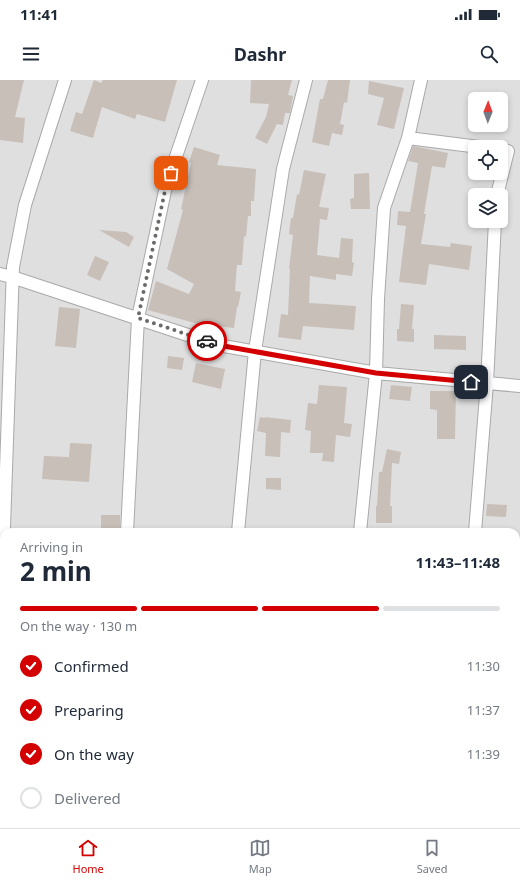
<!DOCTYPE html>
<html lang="en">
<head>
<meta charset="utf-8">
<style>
  body { margin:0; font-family:"Noto Sans",sans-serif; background:#f2f2f3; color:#1f2937; height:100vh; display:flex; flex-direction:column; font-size:15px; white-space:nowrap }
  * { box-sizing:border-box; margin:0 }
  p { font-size:13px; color:#747a83 }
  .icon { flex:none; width:22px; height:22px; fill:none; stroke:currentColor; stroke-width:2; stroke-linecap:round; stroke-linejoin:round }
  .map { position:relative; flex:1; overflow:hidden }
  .panel { position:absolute; left:0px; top:448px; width:520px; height:300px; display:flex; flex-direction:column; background:#fff; border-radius:12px 12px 0 0; box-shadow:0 2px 6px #0003 }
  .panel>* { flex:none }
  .needle { width:26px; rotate:1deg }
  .fabs { position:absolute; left:468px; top:12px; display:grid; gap:8px }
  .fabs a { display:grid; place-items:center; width:40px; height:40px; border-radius:6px; background:#fff; box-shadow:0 2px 6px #0003; font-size:20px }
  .pin { position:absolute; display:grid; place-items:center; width:34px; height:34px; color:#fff; margin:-17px; border-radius:8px; box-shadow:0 2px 6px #0006 }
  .courier { position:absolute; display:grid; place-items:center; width:40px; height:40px; margin:-20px; border:3px solid #d40000; border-radius:50%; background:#fff; color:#222; box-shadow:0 1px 5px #0007 }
  .head em { font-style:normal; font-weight:700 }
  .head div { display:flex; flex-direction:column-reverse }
  .head { display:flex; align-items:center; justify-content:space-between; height:68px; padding:0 20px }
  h1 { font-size:26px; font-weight:700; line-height:30px }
  .bar { display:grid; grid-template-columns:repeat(4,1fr); gap:6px 4px; align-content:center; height:48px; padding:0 20px }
  .bar i { height:5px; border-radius:3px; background:#e0e1e3 }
  .bar .selected { background:#d40000 }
  .bar p { grid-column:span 4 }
  ol { padding:0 20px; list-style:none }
  li { display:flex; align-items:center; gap:12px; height:44px }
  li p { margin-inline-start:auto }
  li .icon { padding:4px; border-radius:50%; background:#d40000; color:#fff; stroke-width:4 }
  li:last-child { color:#747a83 }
  li i { width:22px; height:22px; border:2px solid #e0e1e3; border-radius:50% }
  .status { display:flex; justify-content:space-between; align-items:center; height:28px; padding:0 20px; background:#fff; direction:ltr }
  .status svg { height:11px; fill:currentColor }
  header { display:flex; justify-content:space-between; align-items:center; height:52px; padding:0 20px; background:#fff; font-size:18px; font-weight:700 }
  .dock { display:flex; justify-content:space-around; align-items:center; height:56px; border-top:1px solid #e0e1e3; background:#fff; font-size:11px; color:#747a83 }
  .dock a { display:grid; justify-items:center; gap:2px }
  .dock .selected { color:#d40000 }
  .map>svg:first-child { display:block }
  .residential { fill:#e0dfdf; fill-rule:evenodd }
  .building { fill:#c7bfb8 }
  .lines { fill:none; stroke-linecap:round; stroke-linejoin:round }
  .minor-casing { stroke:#a9a9a9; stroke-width:14 }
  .minor { stroke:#fff; stroke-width:12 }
  .done { stroke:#6b6a68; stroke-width:4; stroke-dasharray:0 7.2 }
  .route { stroke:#d40000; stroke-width:5 }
</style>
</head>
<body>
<div class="status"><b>11:41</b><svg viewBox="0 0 49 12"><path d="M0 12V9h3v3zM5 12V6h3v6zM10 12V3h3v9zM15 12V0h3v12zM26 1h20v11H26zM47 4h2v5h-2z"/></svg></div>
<header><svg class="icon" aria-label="menu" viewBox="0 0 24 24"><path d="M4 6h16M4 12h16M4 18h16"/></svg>Dashr<svg class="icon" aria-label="search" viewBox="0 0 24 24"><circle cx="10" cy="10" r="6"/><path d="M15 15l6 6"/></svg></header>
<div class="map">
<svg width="520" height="748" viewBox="0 0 520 748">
  <rect width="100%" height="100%" fill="#f2efe9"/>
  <path class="residential" d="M0,0H520V748H0ZM475,19H501V45H475ZM475,67H501V93H475ZM475,115H501V141H475ZM4,452H516V744H4Z"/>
  <path class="building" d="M0,0H24L15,37L25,38L23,63L0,60Z
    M94,0L101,3L103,0H177L165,42L137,34L135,39L102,27L93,58L70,51L76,32L82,34Z
    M251,0H292L288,15L293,16L290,33H285L283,45L277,44L267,64L255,58L266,37L269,24L250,23Z
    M328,0H350L347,23L344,22L340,44L344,45L342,55L332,53L329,66L312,62L320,19H323Z
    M369,1L404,8L394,49L377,45L384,18L368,14Z
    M413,66L448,73L445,88L432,86L424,134H426L421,164L450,167L451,163L472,166L469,190L429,184L426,205L399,202L406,146L397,145L398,131L410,132L418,83L408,81Z
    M194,67L220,75L217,85L256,89L254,121H251V136H248L246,157L244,156L242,185H237L235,211L241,212L238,227H237L234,248L198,244L148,230L156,201L189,214L194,204L167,189L183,130L181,129L191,83L189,82Z
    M304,90L326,94L319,127L329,128L327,140L320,139L317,175L339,178L341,158L353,159L352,182L354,183L352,196L336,194V200L310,196L309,223L356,226L354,250L303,246L301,260L278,257L281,234L288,235L290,189H289L293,155L289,154L291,138H293L297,114L299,115Z
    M369,93L370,129H351L350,119L354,118V94Z
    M99,150L126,152L134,157L129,167Z
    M95,176L109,182L100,201L87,195Z
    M401,224L414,225L412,249H414V262L397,261V249H399Z
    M59,227L80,229L76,268L55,266Z
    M434,255L466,256V270L434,269Z
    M168,276L184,278L182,290L167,288Z
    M196,283L225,289L221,309L192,302Z
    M319,305L347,307L344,343L352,344L350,357L336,355L334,382L322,381L323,373H310L311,351L305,350L308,323L317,324Z
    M391,305L412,307L410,321L389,319Z
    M430,311H456L455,359H437V330L430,329Z
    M260,337L265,338V337L291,340L290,353L281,352L280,377L265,376L266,353L257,351Z
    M70,363L92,364L89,402L42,399L44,376L69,377Z
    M387,369L401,372L399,384L392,383L390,426H392V443H376V426H377L379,392H382Z
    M266,398H281V410L266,409Z
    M487,424L507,425L506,437L486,436Z
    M101,435H120V452H101Z"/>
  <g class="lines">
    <g class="minor-casing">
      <path id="minor" d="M408,58L479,67
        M497,115L508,71L501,70
        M0,194L12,197L218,265L376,293L520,306
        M127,452L138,238L166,106L202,0
        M238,452L255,271L283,89L306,0
        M360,452L376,293L378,219L384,128L408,58L421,0
        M475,452L487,303L495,141
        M0,563L13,187L25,125L65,0
        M516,648H520
        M0,652H4
        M113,748V744
        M220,748V744
        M338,748V744
        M453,748V744"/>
    </g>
    <use href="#minor" class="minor"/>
  </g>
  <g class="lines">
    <path class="done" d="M171,93L166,106L138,238L207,261"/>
    <path class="route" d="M207,261L218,265L376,293L471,302"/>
  </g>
</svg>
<div class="fabs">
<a><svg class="needle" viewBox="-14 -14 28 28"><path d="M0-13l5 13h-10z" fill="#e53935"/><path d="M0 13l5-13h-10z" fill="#747a83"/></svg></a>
<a><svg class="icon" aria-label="locate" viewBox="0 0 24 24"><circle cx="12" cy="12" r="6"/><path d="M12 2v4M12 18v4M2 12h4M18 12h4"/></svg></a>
<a><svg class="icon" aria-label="layers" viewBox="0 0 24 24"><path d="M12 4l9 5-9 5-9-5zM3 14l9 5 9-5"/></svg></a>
</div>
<div class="pin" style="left:171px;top:93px;background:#ea580c"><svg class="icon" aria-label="bag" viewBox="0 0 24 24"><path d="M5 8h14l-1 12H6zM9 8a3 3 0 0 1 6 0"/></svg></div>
<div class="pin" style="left:471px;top:302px;background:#1f2937"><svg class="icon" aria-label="home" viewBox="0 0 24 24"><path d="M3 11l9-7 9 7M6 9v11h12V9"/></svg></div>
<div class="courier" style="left:207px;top:261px"><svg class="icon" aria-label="car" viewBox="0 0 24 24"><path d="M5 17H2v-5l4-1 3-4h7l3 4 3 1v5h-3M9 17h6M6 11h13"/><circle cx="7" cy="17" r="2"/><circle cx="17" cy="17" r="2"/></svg></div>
<section class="panel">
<div class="head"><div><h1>2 min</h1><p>Arriving in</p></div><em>11:43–11:48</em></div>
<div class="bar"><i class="selected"></i><i class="selected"></i><i class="selected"></i><i></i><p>On the way · 130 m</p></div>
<ol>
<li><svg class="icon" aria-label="check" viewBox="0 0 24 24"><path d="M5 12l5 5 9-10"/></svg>Confirmed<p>11:30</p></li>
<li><svg class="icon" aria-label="check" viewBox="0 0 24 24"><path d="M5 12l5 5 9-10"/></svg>Preparing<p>11:37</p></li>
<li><svg class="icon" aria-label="check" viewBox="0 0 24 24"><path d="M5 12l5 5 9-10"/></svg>On the way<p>11:39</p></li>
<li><i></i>Delivered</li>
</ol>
</section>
</div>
<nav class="dock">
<a class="selected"><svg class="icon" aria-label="home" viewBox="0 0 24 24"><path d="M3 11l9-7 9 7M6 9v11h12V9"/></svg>Home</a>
<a><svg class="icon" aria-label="map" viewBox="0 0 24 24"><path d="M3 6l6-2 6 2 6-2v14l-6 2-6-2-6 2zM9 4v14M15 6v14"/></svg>Map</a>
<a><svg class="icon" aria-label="saved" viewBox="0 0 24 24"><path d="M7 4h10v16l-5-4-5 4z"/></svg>Saved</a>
</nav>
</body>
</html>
